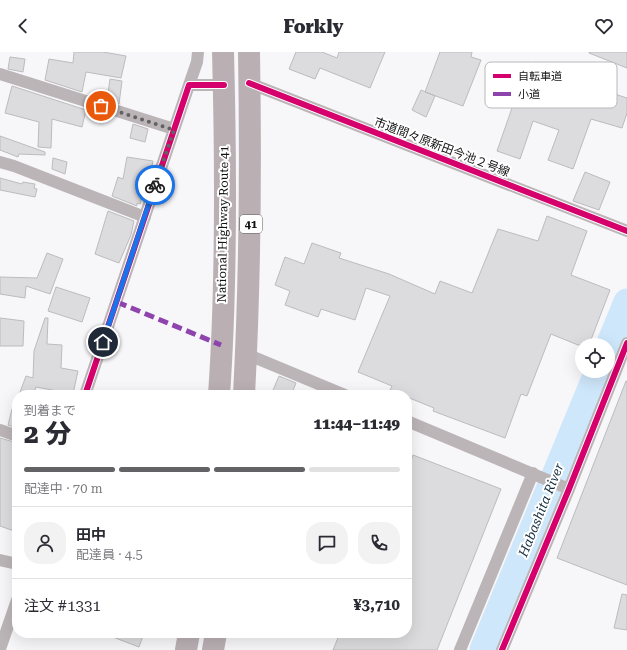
<!DOCTYPE html>
<html lang="ja">
<head>
<meta charset="utf-8">
<style>
  body { margin:0; font-family:"Roboto Serif","Noto Sans JP",serif; background:#f2f2f3; color:#2b2b33; height:100vh; display:flex; flex-direction:column; font-size:15px; white-space:nowrap }
  * { box-sizing:border-box; margin:0 }
  p { font-size:13px; color:#7c7c81 }
  .icon { flex:none; width:22px; height:22px; fill:none; stroke:currentColor; stroke-width:2; stroke-linecap:round; stroke-linejoin:round }
  .map { position:relative; flex:1; overflow:hidden }
  .panel { position:absolute; left:12px; top:338px; width:400px; height:248px; display:flex; flex-direction:column; background:#fff; border-radius:16px; box-shadow:0 4px 16px #0002 }
  .panel>* { flex:none }
  .buttons { position:absolute; left:575px; top:286px; display:grid; gap:8px }
  .buttons a { display:grid; place-items:center; width:40px; height:40px; border-radius:50%; background:#fff; box-shadow:0 4px 16px #0002; font-size:20px }
  .pin { position:absolute; display:grid; place-items:center; width:34px; height:34px; color:#fff; margin:-17px; border:2px solid #fff; border-radius:50%; box-shadow:0 1px 4px #0007 }
  .courier { position:absolute; display:grid; place-items:center; width:40px; height:40px; margin:-20px; border:3px solid #1a73e8; border-radius:50%; background:#fff; color:#222; box-shadow:0 1px 5px #0007 }
  .summary em { font-style:normal; font-weight:800 }
  .summary div { display:flex; flex-direction:column-reverse }
  .summary { display:flex; align-items:center; justify-content:space-between; height:68px; padding:0 12px }
  h1 { font-size:26px; font-weight:800; line-height:30px }
  .bar { display:grid; grid-template-columns:repeat(4,1fr); gap:6px 4px; align-content:center; height:48px; padding:0 12px }
  .bar i { height:5px; border-radius:3px; background:#e1e1e2 }
  .bar .active { background:#636264 }
  .bar p { grid-column:span 4 }
  .line { display:flex; align-items:center; gap:10px; padding:0 12px; border-top:1px solid #e1e1e2 }
  .line div { flex:1 }
  .round { display:grid; place-items:center; flex:none; width:42px; height:42px; border-radius:16px; background:#f2f2f3 }
  header { display:flex; justify-content:space-between; align-items:center; height:52px; padding:0 12px; background:#fff; font-size:18px; font-weight:800 }
  .map>svg:first-child { display:block }
  .lines { fill:none; stroke-linecap:round; stroke-linejoin:round }
  .river { stroke:#cee7fa; stroke-width:27 }
  .building { fill:#dcdcde; stroke:#bcbbbd }
  .street { stroke:#bcb5b7; stroke-width:12 }
  .highway { stroke:#bab0b4; stroke-width:22 }
  .quiet { stroke:#8e44ad; stroke-width:5; stroke-dasharray:10 5; stroke-linecap:butt }
  .cycleway-casing { stroke:#fff; stroke-width:8 }
  .cycleway { stroke:#d6006c; stroke-width:6 }
  .done { stroke:#636264; stroke-width:4; stroke-dasharray:0 7.2 }
  .route { stroke:#1a73e8; stroke-width:5 }
  .labels { text-anchor:middle; dominant-baseline:central; stroke-width:4; stroke-linejoin:round; paint-order:stroke }
  .shield { fill:#fff; stroke:#5a5a5a; stroke-width:1 }
  .shield-label { font-size:11px; font-weight:bold; fill:#131314 }
  .street-label { font-size:12px; fill:#131314; stroke:#fff }
  .water-label { font-size:13px; font-style:italic; fill:#122c3f; stroke:#fff }
  .key { fill:#fff; stroke:#b8b8b8; stroke-width:1 }
  .key-label { font-size:11px; fill:#131314 }
</style>
</head>
<body>
<header><svg class="icon" aria-label="back" viewBox="0 0 24 24"><path d="M15 5l-7 7 7 7"/></svg>Forkly<svg class="icon" aria-label="heart" viewBox="0 0 24 24"><path d="M12 20l-8-8c-3-5 5-10 8-4 3-6 11-1 8 4z"/></svg></header>
<div class="map">
<svg width="627" height="598" viewBox="0 0 627 598">
  <rect width="100%" height="100%" fill="#f7f6f9"/>
  <g class="lines">
    <path class="river" d="M608,296L627,250
      M483,598L598,319"/>
  </g>
  <path class="building" d="M74,0H103L126,4L121,26L86,20L82,40L45,28L49,7L73,11Z
    M296,0H322L337,6L339,0H385L370,36L320,16L315,27L289,17Z
    M440,0H472L471,5L481,8L463,54L425,40Z
    M589,0H627V16L589,1Z
    M10,5L25,7L23,20L8,17Z
    M528,10L602,36V38L627,46V61L622,76L591,67L573,117L548,108L559,78L533,69L520,107L497,99Z
    M110,27L122,29L119,52L107,48Z
    M12,34L86,58L82,75L52,67L51,96L38,95L39,70L5,61Z
    M421,38L435,44L426,65L412,58Z
    M133,72L148,77L145,90L130,86Z
    M0,84L45,100V103L19,102L18,105L0,98Z
    M127,105L153,109L150,124H148L140,152L137,151V154L112,144L118,125L123,127Z
    M53,106L67,110L65,122L52,117Z
    M585,120L610,130L599,158L573,149Z
    M0,126L22,132L23,130L35,132L34,136L37,137L35,145L0,138Z
    M108,159L134,169L131,183L119,211L95,202Z
    M547,164L587,179L571,223L610,238L589,293H578L551,282L527,344L521,342L505,386L433,359L434,356L407,345V343H402L390,338L392,334L358,320L390,244L366,236L355,268L321,257L318,265L285,253L290,239L275,233L285,205L304,212L312,191L341,201L339,206L389,222L435,242L440,229L472,241L498,177L538,189Z
    M47,201L63,207L50,242L26,234L25,246L0,242V225L37,226Z
    M56,235L90,246L82,270L48,259Z
    M0,266L24,269L23,294H0Z
    M45,266H48L47,292L62,293L61,316L78,319L73,342L36,335L33,343H19L26,324L33,326L34,299Z
    M279,324L296,331L291,343H271Z
    M626,329H627V533L557,506Z
    M12,357L17,358V376L8,373Z
    M0,386L17,391V480L0,474Z
    M413,403L501,437L437,598H333L340,581H407V419Z
    M622,542L627,543V578L614,576Z
    M106,581H144L139,595L105,582Z"/>
  <g class="lines">
    <path class="street" d="M0,22L174,77
      M249,31L627,179
      M189,33L197,10L198,0
      M0,110L14,114L145,165
      M246,302L345,343
      M85,343L189,33H224
      M407,369L569,437
      M0,378L17,384
      M0,508L17,512
      M0,597L17,548
      M460,598L533,421
      M502,598L569,437L627,291"/>
    <path class="highway" d="M219,343C227,229 226,114 223,0
      M244,343C250,229 251,115 249,0
      M186,598L189,581
      M213,598L216,581"/>
    <path class="quiet" d="M117,250L221,293"/>
    <g class="cycleway-casing">
      <path id="cycleway" d="M249,31L627,179
        M85,343L189,33H224
        M502,598L569,437L627,291"/>
    </g>
    <use href="#cycleway" class="cycleway"/>
  </g>
  <g class="lines">
    <path class="done" d="M101,54L174,78L155,133"/>
    <path class="route" d="M103,290L155,133"/>
  </g>
  <g class="labels">
    <rect class="shield" x="240" y="163" width="22" height="18" rx="3"/>
    <g class="shield-label">
      <text x="251" y="172">41</text>
    </g>
    <g class="street-label">
      <text transform="translate(442 95) rotate(21)">市道間々原新田今池２号線</text>
      <text transform="translate(223 172) rotate(-89)">National Highway Route 41</text>
    </g>
    <g class="water-label">
      <text transform="translate(541 458) rotate(-68)">Habashita River</text>
    </g>
  </g>
  <rect x="485" y="10" width="132" height="46" rx="6" class="key"/>
  <rect x="493" y="22" width="18" height="4" fill="#d6006c"/>
  <rect x="493" y="40" width="18" height="4" fill="#8e44ad"/>
  <g class="key-label">
    <text x="518" y="28">自転車道</text>
    <text x="518" y="46">小道</text>
  </g>
</svg>
<div class="buttons">
<a><svg class="icon" aria-label="locate" viewBox="0 0 24 24"><circle cx="12" cy="12" r="6"/><path d="M12 2v4M12 18v4M2 12h4M18 12h4"/></svg></a>
</div>
<div class="pin" style="left:101px;top:54px;background:#ea580c"><svg class="icon" aria-label="bag" viewBox="0 0 24 24"><path d="M5 8h14l-1 12H6zM9 8a3 3 0 0 1 6 0"/></svg></div>
<div class="pin" style="left:103px;top:290px;background:#1f2937"><svg class="icon" aria-label="home" viewBox="0 0 24 24"><path d="M3 11l9-7 9 7M6 9v11h12V9"/></svg></div>
<div class="courier" style="left:155px;top:133px"><svg class="icon" aria-label="bike" viewBox="0 0 24 24"><circle cx="6" cy="16" r="4"/><circle cx="18" cy="16" r="4"/><path d="M6 16l4-8h5l3 8M10 8l3 8H6M13 5h3"/></svg></div>
<section class="panel">
<div class="summary"><div><h1>2 分</h1><p>到着まで</p></div><em>11:44–11:49</em></div>
<div class="bar"><i class="active"></i><i class="active"></i><i class="active"></i><i></i><p>配達中 · 70 m</p></div>
<div class="line" style="height:72px"><a class="round"><svg class="icon" aria-label="person" viewBox="0 0 24 24"><circle cx="12" cy="8" r="4"/><path d="M4 21q1-7 8-7t8 7"/></svg></a><div><b>田中</b><p>配達員 · 4.5</p></div><a class="round"><svg class="icon" aria-label="chat" viewBox="0 0 24 24"><path d="M4 5h16v11H9l-5 4z"/></svg></a><a class="round"><svg class="icon" aria-label="phone" viewBox="0 0 24 24"><path d="M5 4h4l2 5-3 2q2 4 5 5l2-3 5 2v4C11 20 4 13 5 4z"/></svg></a></div>
<div class="line" style="height:52px"><div>注文 #1331</div><b>¥3,710</b></div>
</section>
</div>
</body>
</html>
